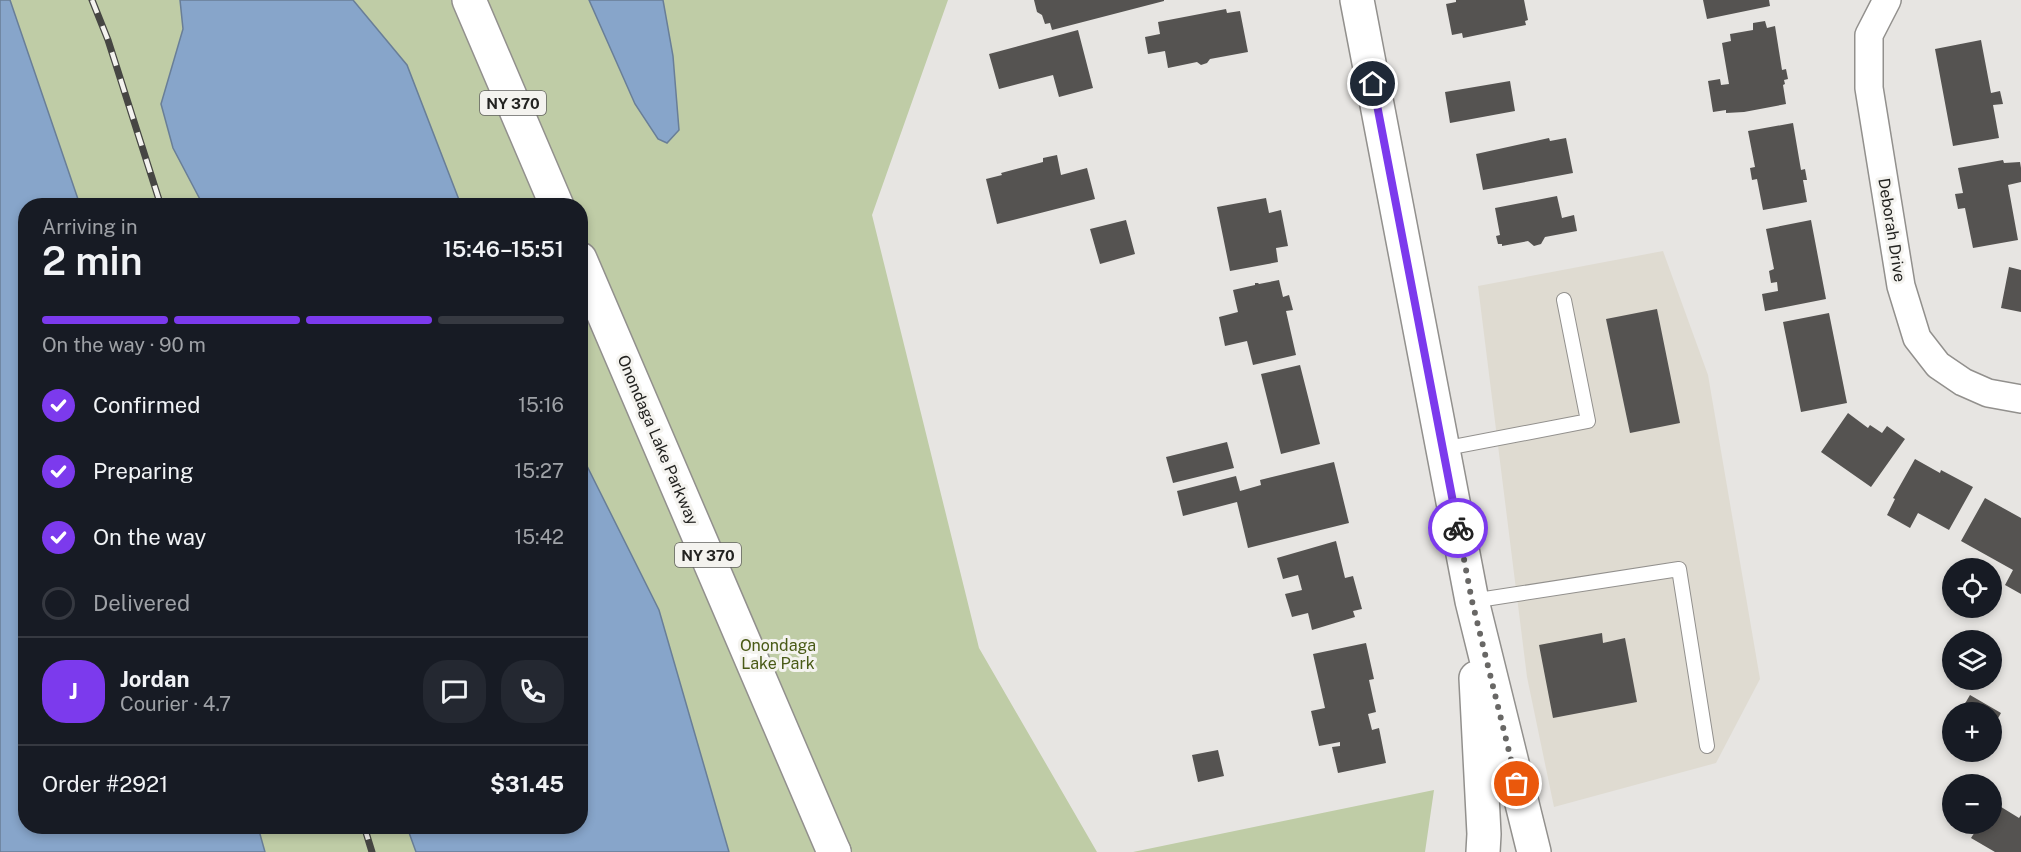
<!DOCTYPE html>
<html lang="en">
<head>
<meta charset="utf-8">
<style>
  body { margin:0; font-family:"Public Sans",sans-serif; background:#242831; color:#f1f3f6; height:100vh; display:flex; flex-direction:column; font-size:22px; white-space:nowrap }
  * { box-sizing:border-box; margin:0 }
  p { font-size:20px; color:#9ea1a6 }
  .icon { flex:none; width:33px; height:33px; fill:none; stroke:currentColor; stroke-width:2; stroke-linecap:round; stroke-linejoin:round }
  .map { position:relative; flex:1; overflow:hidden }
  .sheet { position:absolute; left:18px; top:198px; width:570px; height:636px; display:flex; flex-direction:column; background:#171b24; border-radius:24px; box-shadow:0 3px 9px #0003 }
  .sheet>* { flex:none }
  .tools { position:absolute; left:1942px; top:558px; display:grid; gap:12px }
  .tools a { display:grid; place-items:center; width:60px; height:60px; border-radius:50%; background:#171b24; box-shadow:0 3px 9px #0003; font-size:30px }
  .pin { position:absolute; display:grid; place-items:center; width:51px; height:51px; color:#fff; margin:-26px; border:3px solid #fff; border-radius:50%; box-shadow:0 2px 6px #0007 }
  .courier { position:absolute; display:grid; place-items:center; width:60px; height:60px; margin:-30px; border:4px solid #7c3aed; border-radius:50%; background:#fff; color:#222; box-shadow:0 2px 8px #0007 }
  .summary em { font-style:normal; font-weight:600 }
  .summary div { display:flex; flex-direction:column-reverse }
  .summary { display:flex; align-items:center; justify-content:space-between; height:102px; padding:0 24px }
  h1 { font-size:39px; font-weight:600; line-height:45px }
  .bar { display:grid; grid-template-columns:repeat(4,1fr); gap:9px 6px; align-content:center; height:72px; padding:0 24px }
  .bar i { height:8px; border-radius:4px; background:#363941 }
  .bar .current { background:#7c3aed }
  .bar p { grid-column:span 4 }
  .line { display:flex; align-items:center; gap:15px; padding:0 24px; border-top:2px solid #363941 }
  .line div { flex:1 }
  .round { display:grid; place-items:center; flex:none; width:63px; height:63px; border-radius:24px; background:#242831 }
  ol { padding:0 24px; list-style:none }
  li { display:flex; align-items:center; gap:18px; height:66px }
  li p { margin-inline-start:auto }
  li .icon { padding:6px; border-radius:50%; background:#7c3aed; color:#fff; stroke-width:4 }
  li:last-child { color:#9ea1a6 }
  li i { width:33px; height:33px; border:3px solid #363941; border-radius:50% }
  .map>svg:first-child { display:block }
  .built { fill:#dfdbd1 }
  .green { fill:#bfcca6 }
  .water { fill:#87a5ca; stroke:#697e97; stroke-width:1.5 }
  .building { fill:#555351 }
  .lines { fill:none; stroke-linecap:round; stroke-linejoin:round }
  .lane-casing { stroke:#92908d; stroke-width:16 }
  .street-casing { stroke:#92908d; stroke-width:30 }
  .secondary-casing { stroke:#92908d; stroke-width:36 }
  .primary-casing { stroke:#92908d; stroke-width:36 }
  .highway-casing { stroke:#92908d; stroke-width:36 }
  .lane { stroke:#fff; stroke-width:14 }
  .street { stroke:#fff; stroke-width:27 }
  .secondary { stroke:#fff; stroke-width:33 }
  .primary { stroke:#fff; stroke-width:33 }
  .highway { stroke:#fff; stroke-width:33 }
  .rail-casing { stroke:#464643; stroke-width:7 }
  .rail { stroke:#f4f3ef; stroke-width:4.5; stroke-dasharray:14; stroke-linecap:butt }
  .done { stroke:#686765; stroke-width:6; stroke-dasharray:0 10.8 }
  .route { stroke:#7c3aed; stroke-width:8 }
  .labels { text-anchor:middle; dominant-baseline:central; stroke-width:6; stroke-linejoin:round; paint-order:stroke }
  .shield { fill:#f4f3ef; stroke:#62615f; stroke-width:1.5 }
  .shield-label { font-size:15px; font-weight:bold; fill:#232321 }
  .street-label { font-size:16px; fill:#232321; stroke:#f4f3ef }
  .park-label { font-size:16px; fill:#495a16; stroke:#f4f3ef }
</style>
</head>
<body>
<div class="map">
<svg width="2021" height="852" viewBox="0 0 2021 852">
  <rect width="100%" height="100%" fill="#e7e5e2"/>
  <path class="built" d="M1663,251L1708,375L1760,679L1716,763L1554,807L1527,677L1478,286Z"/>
  <path class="green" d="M10,0H948L872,215L979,648L1097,852H265L258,827L580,826V206L80,205Z
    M1434,790L1425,852H1133Z"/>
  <path class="water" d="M0,0H10L80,205L26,206V826L258,827L265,852H0Z
    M180,0H353L407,65L461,205H203L173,148L161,104L183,29Z
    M589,0H663L673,56L679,130L667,143L658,139L635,104Z
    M581,454L659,610L729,852H416L407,827L580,826Z"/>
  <path class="building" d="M1034,0H1164V1L1052,30L1050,23L1045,24L1042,15L1037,12Z
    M1456,0H1524L1528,20L1525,21L1526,25L1463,38L1462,33L1452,35L1446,4L1456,2Z
    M1703,0H1769L1770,6L1707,19Z
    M1226,9L1227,13L1240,11L1248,52L1210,59L1207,63L1201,65L1197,62L1168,68L1165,51L1148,54L1145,37L1160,34L1158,22Z
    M1765,21L1767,28L1775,26L1782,70L1786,69L1788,79L1784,80L1785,84L1783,85L1786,104L1744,112L1726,113V110L1713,112L1708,81L1720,79L1721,85L1729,84L1722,43L1731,41L1730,34L1753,30V23Z
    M1078,30L1093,88L1059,97L1053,75L999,89L989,54Z
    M1981,40L1991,93L2000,91L2003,104L1993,105L1999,138L1953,146L1935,49Z
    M1510,81L1515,111L1450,123L1445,92Z
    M1793,123L1801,170L1805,169L1807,180H1803L1807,202L1763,210L1757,179L1752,180L1750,168L1755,167L1748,131Z
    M1549,138L1550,141L1566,138L1573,173L1483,190L1476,154Z
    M1057,155L1061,175L1087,168L1095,199L997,224L986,179L1002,175L1001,173L1043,162V158Z
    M2003,160L2004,163L2020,162L2021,168V182L2008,185L2018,240L1973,248L1965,208L1958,209L1955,194L1963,193L1958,168Z
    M1557,196L1562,218L1574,215L1577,231L1545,237L1541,244L1534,246L1528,241L1502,246V244H1498L1496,236L1500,235L1495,208Z
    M1266,198L1269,213L1281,210L1288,246L1276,248L1278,262L1230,271L1217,207Z
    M1126,220L1135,254L1100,264L1090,229Z
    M1811,220L1826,299L1765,311L1762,294L1778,291L1777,282L1771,283L1769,271L1774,269L1766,229Z
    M2009,267L2021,270V312L2001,308Z
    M1279,280L1283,297L1289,295L1293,310L1286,311L1296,355L1253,365L1247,341L1225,346L1219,317L1238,312L1233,290L1255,285V283H1258L1259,284Z
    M1657,309L1680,423L1630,433L1606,319Z
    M1829,313L1847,403L1801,412L1783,322Z
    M1300,365L1320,444L1281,454L1261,374Z
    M1848,413L1868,428L1870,425L1882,433L1887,426L1905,439L1871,487L1821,452Z
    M1227,442L1234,468L1173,483L1166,457Z
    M1915,459L1940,473L1941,470L1973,487L1949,530L1918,513L1910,528L1887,515L1895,499L1893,498Z
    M1334,462L1349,523L1248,548L1237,502L1183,516L1177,491L1236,476L1240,491L1261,485L1260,480Z
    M1985,498L2021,518V594L2005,585L2013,570L1961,541Z
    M1336,541L1345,578L1353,576L1362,609L1353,611L1355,617L1312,630L1308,613L1292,617L1285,594L1302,590L1298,575L1283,579L1277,558Z
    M1602,633L1603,643L1625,638L1637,702L1553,718L1539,645Z
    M1366,643L1374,679L1369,680L1376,712L1368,714L1372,730L1379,728L1386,763L1338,773L1332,747L1340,746V742L1319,746L1311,711L1325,708L1313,654Z
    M1970,695L2001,713L1992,729V712H1960Z
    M1218,750L1224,776L1198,782L1192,755Z
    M1993,802L2019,818L2021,815V852H1995L1971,838L1980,824H1992Z"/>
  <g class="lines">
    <g class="lane-casing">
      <path id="lane" d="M1442,449L1588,421L1564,300
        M1472,601L1679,569L1707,746"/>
    </g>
    <g class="street-casing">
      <path id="street" d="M1887,0L1869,35V88L1901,286L1917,338L1938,365L1963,382L1988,393L2021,399"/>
    </g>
    <g class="secondary-casing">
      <path id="secondary" d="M1357,0L1472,601L1534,852
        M1476,678L1484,834L1483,852"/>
    </g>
    <g class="primary-casing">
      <path id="primary" d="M469,0L557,206
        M580,259L834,852"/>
    </g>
    <g class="highway-casing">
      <path id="highway" d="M833,851L834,852"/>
    </g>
    <use href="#lane" class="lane"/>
    <use href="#street" class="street"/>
    <use href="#secondary" class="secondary"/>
    <use href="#primary" class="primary"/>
    <use href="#highway" class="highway"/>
    <g class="rail-casing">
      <path id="rail" d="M92,0L108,40L161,206
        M364,826L372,852"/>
    </g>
    <use href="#rail" class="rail"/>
  </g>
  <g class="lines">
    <path class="done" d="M1458,528L1472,601L1517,784"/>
    <path class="route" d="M1373,84L1458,528"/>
  </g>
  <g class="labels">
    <g class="shield">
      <rect x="480" y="91" width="66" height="24" rx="4.5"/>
      <rect x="675" y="543" width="66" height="24" rx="4.5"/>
    </g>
    <g class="shield-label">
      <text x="513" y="103">NY 370</text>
      <text x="708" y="555">NY 370</text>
    </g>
    <g class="street-label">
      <text transform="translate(1892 230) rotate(81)">Deborah Drive</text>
      <text transform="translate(658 440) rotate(67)">Onondaga Lake Parkway</text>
    </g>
    <g class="park-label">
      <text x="778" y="645">Onondaga<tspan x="778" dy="18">Lake Park</tspan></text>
    </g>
  </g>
</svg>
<div class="tools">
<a><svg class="icon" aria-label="locate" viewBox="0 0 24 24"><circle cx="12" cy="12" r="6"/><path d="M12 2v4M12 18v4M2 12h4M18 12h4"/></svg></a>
<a><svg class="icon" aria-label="layers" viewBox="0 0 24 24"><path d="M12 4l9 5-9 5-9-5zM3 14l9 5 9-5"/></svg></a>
<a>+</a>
<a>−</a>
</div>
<div class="pin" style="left:1517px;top:784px;background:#ea580c"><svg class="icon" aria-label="bag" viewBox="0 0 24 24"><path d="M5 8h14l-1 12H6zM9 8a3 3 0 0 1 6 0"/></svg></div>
<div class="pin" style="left:1373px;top:84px;background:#1f2937"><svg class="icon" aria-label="home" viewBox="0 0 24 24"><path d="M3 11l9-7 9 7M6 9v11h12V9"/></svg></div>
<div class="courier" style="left:1458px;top:528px"><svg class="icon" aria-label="bike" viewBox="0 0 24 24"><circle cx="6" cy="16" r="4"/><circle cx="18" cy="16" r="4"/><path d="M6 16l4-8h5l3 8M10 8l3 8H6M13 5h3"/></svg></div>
<section class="sheet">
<div class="summary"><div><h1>2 min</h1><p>Arriving in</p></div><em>15:46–15:51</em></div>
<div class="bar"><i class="current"></i><i class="current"></i><i class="current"></i><i></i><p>On the way · 90 m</p></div>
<ol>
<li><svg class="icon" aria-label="check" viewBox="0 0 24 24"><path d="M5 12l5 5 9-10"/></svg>Confirmed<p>15:16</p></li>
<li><svg class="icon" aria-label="check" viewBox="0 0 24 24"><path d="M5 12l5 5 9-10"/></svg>Preparing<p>15:27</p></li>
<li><svg class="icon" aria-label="check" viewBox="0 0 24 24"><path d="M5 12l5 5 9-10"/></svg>On the way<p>15:42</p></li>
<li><i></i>Delivered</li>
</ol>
<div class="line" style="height:108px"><b class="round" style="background:#7c3aed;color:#fff">J</b><div><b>Jordan</b><p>Courier · 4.7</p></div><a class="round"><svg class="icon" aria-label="chat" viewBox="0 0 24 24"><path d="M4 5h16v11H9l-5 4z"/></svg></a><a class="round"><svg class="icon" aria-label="phone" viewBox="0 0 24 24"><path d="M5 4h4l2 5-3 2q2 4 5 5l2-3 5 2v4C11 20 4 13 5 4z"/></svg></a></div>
<div class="line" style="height:78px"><div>Order #2921</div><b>$31.45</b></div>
</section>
</div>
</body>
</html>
